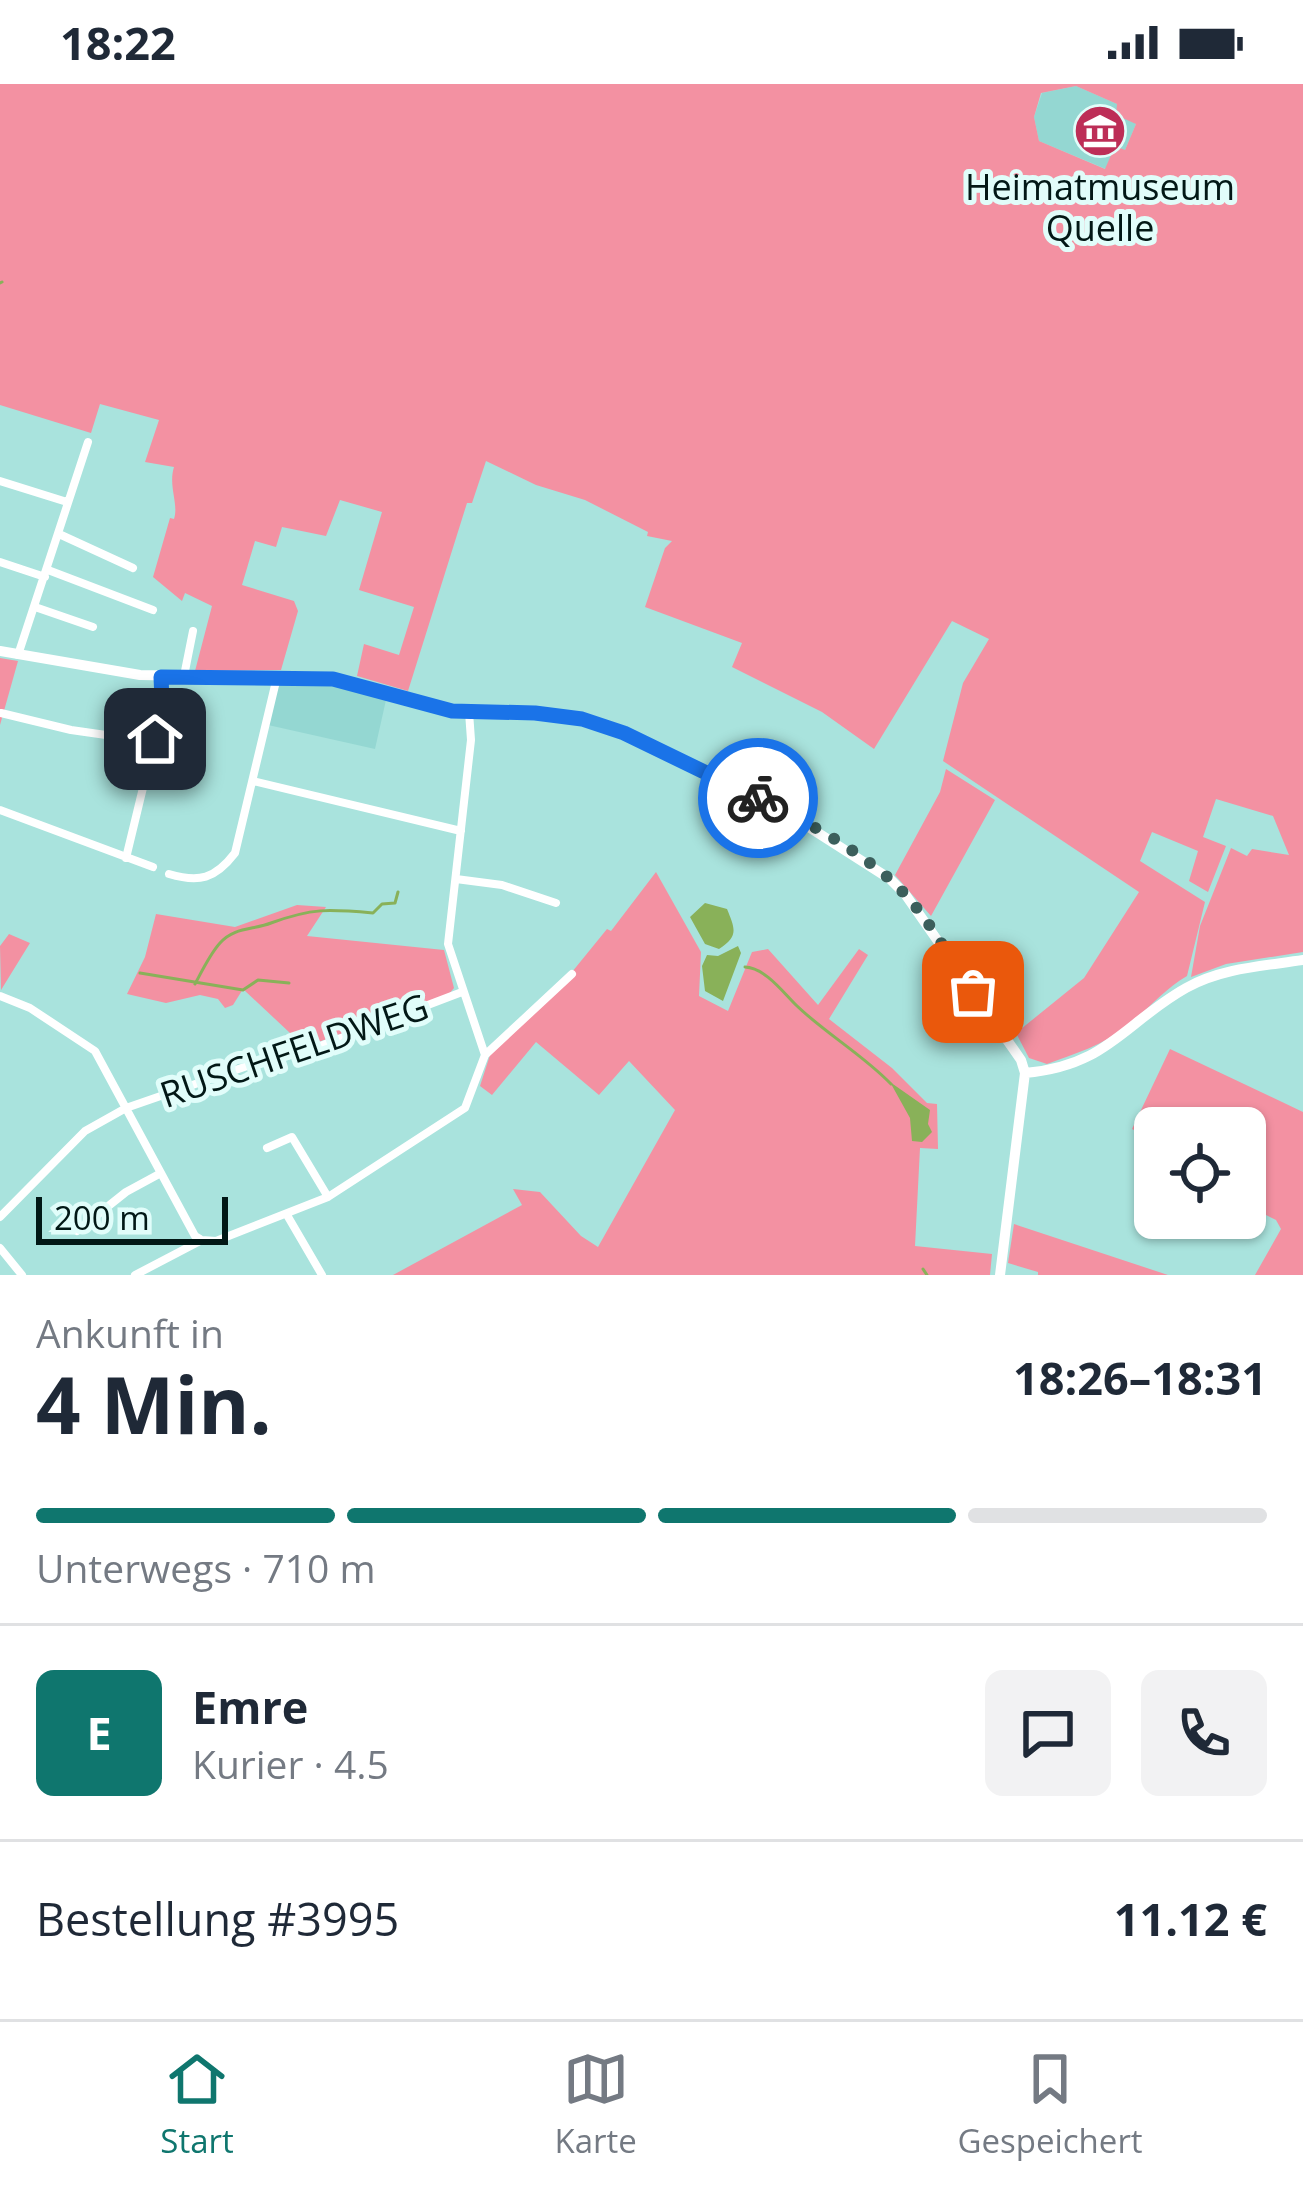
<!DOCTYPE html>
<html lang="de">
<head>
<meta charset="utf-8">
<style>
  body { margin:0; font-family:"Open Sans",sans-serif; background:#f2f2f3; color:#1f2937; height:100vh; display:flex; flex-direction:column; font-size:45px; white-space:nowrap }
  * { box-sizing:border-box; margin:0 }
  p { font-size:39px; color:#747a83 }
  .icon { flex:none; width:66px; height:66px; fill:none; stroke:currentColor; stroke-width:2; stroke-linecap:round; stroke-linejoin:round }
  .map { position:relative; height:1191px; overflow:hidden }
  .side { display:flex; flex-direction:column; background:#fff; flex:1 }
  .side>* { flex:none }
  .controls { position:absolute; left:1134px; top:1023px; display:grid; gap:24px }
  .controls a { display:grid; place-items:center; width:132px; height:132px; border-radius:18px; background:#fff; box-shadow:0 3px 9px #0004; font-size:60px }
  .scale { position:absolute; left:36px; bottom:30px; width:192px; box-sizing:border-box; padding-left:12px; border:6px solid #021816; border-top:0; font-size:33px; line-height:42px; white-space:nowrap; color:#021816; -webkit-text-stroke:9px #e1fdfa; paint-order:stroke }
  .pin { position:absolute; display:grid; place-items:center; width:102px; height:102px; color:#fff; margin:-51px; border-radius:24px; box-shadow:0 6px 18px #0006 }
  .courier { position:absolute; display:grid; place-items:center; width:120px; height:120px; margin:-60px; border:9px solid #1a73e8; border-radius:50%; background:#fff; color:#222; box-shadow:0 3px 15px #0007 }
  .head em { font-style:normal; font-weight:700 }
  .head div { display:flex; flex-direction:column-reverse }
  .head { display:flex; align-items:center; justify-content:space-between; height:204px; padding:0 36px }
  h1 { font-size:78px; font-weight:700; line-height:90px }
  .bar { display:grid; grid-template-columns:repeat(4,1fr); gap:18px 12px; align-content:center; height:144px; padding:0 36px }
  .bar i { height:15px; border-radius:9px; background:#e0e1e3 }
  .bar .selected { background:#0f766e }
  .bar p { grid-column:span 4 }
  .line { display:flex; align-items:center; gap:30px; padding:0 36px; border-top:3px solid #e0e1e3 }
  .line div { flex:1 }
  .round { display:grid; place-items:center; flex:none; width:126px; height:126px; border-radius:18px; background:#f2f2f3 }
  .status { display:flex; justify-content:space-between; align-items:center; height:84px; padding:0 60px; background:#fff; direction:ltr }
  .status svg { height:33px; fill:currentColor }
  .tab-bar { display:flex; justify-content:space-around; align-items:center; height:168px; border-top:3px solid #e0e1e3; background:#fff; font-size:33px; color:#747a83 }
  .tab-bar a { display:grid; justify-items:center; gap:6px }
  .tab-bar .selected { color:#0f766e }
  .map>svg:first-child { display:block }
  .built { fill:#94d7d2 }
  .green { fill:#f391a2; fill-rule:evenodd }
  .water { fill:#89b159 }
  .lines { fill:none; stroke-linecap:round; stroke-linejoin:round }
  .stream { stroke:#89b159; stroke-width:3 }
  .street { stroke:#fff; stroke-width:8 }
  .secondary { stroke:#fff; stroke-width:10 }
  .done { stroke:#3c5f5c; stroke-width:12; stroke-dasharray:0 21.6 }
  .route { stroke:#1a73e8; stroke-width:15 }
  .labels { text-anchor:middle; dominant-baseline:central; stroke-width:10; stroke-linejoin:round; paint-order:stroke }
  .poi-label { font-size:36px; fill:#021816; stroke:#e1fdfa }
  .street-label { font-size:36px; fill:#021816; stroke:#e1fdfa }
</style>
</head>
<body>
<div class="status"><b>18:22</b><svg viewBox="0 0 49 12"><path d="M0 12V9h3v3zM5 12V6h3v6zM10 12V3h3v9zM15 12V0h3v12zM26 1h20v11H26zM47 4h2v5h-2z"/></svg></div>
<div class="map">
<svg width="1303" height="1191" viewBox="0 0 1303 1191">
  <rect width="100%" height="100%" fill="#a9e3dd"/>
  <path class="built" d="M1076,2L1117,20L1136,40L1125,66L1106,85L1039,57L1034,33L1042,9Z
    M278,598L346,603L386,616L375,665L268,641Z"/>
  <path class="green" d="M0,0H1303V868L1226,880L1191,893L1200,842L1231,764L1247,772L1252,765L1289,771L1273,732L1216,715L1203,753L1226,762L1208,808L1189,797L1198,767L1152,748L1140,777L1205,818L1187,892C1163,906 1148,926 1127,942C1104,961 1074,970 1047,980L1029,974L1016,949L1084,894L1139,808L943,677L963,599L989,555L952,537L874,665L822,628L732,583L742,559L645,523L665,464L672,457L647,452L648,448L585,416L536,401L486,377L472,419H467L408,607L357,592L364,560L399,571L414,523L359,506L382,428L340,416L326,452L282,443L276,463L255,457L242,501L294,517L298,527L281,586L195,587L212,522L185,509L182,517L153,493L170,434L174,435C179,420 168,402 174,383L145,378L159,336L100,320L91,349L0,321ZM1076,2L1117,20L1116,31L1136,40L1125,66L1115,62L1105,85L1039,57L1034,33L1041,9Z
    M0,574L18,577L0,641Z
    M946,685L995,716L931,832L895,791L940,708Z
    M656,788L701,868L699,912L728,927L752,868L768,865L818,921L859,865L868,871L829,935L892,984L927,1019L937,1020L938,1065L920,1064L915,1162L992,1170L990,1191H393L522,1121L513,1105L540,1108L581,1152L598,1163L675,1026L629,977L599,1011L536,958L492,1011L480,1002L490,971L574,890L572,888L607,845L611,847Z
    M297,821L326,823L307,852L444,866L454,904L449,910L305,963L243,905L233,921L225,924L218,915L200,911L166,919L127,910L145,873L156,830L235,843Z
    M9,850L30,859L1,906L0,862Z
    M1170,965L1303,1028V1191H1255L1281,1145L1276,1136L1246,1121L1256,1095L1245,1091V1044H1155V1056L1132,1045Z
    M1014,1140L1168,1191H1038V1188L1008,1179Z"/>
  <path class="water" d="M705,819L727,825C735,845 739,852 719,865L705,860L690,833Z
    M738,862L741,869L723,917L705,907L702,882L707,871L718,872Z
    M890,998L930,1026L928,1040L932,1048L922,1058L912,1057L910,1034Z"/>
  <g class="lines">
    <path class="stream" d="M0,199L2,198
      M745,883C765,884 782,907 796,921C826,950 862,970 891,1000
      M140,889L243,906L258,896L289,899
      M195,900C202,887 210,870 220,859C234,843 253,846 271,839C312,824 328,825 373,829L382,820L395,819L398,808
      M923,1185L927,1191"/>
    <path class="street" d="M0,397L67,418
      M59,450L133,484
      M0,478L45,493
      M48,486L153,526
      M35,523L93,543
      M18,571L88,358
      M184,592L193,547
      M1,629L71,646L155,658
      M163,639L186,643
      M253,697L461,747
      M0,726L153,783
      M126,774L156,650L163,639L161,593
      M169,790C199,799 215,795 235,769L277,593
      M456,795L502,801L556,819
      M0,912L30,924L95,967L195,1152L200,1155
      M485,971L572,890
      M267,1064L292,1053L328,1113
      M287,1131L322,1191
      M0,1133L85,1047L126,1024L253,980L307,967L462,908
      M77,1147L126,1108L161,1089
      M0,1164L22,1191
      M135,1191L202,1156L216,1157L328,1113L465,1024L485,971L448,860L471,656L469,628"/>
    <path class="secondary" d="M0,567L140,591L339,595L452,627L561,631L624,649L779,724L890,795L905,810L1021,976L1025,989L1000,1191
      M1025,989C1107,982 1124,939 1186,904C1221,884 1264,882 1303,876"/>
  </g>
  <g class="lines">
    <path class="done" d="M758,714C807,738 864,768 902,807C929,835 950,875 973,908"/>
    <path class="route" d="M155,655L163,639L161,593L333,595L452,627L535,629L582,635L624,649L758,714"/>
  </g>
  <defs>
    <g id="museum-disc" transform="scale(2.7)"><circle r="9.5" fill="#bd2e57" stroke="#e1fdfa"/><path d="M0-6L6-3V-2H-6V-3ZM-5-1h2V3h-2ZM-1-1h2V3h-2ZM3-1h2V3H3ZM-6 4H6V6H-6Z" fill="#fff"/></g>
  </defs>
  <g fill-rule="evenodd">
    <use href="#museum-disc" x="1100" y="47"/>
  </g>
  <g class="labels">
    <g class="poi-label">
      <text x="1100" y="102">Heimatmuseum<tspan x="1100" dy="41">Quelle</tspan></text>
    </g>
    <g class="street-label">
      <text transform="translate(294 966) rotate(-19)">RUSCHFELDWEG</text>
    </g>
  </g>
</svg>
<div class="controls">
<a><svg class="icon" aria-label="locate" viewBox="0 0 24 24"><circle cx="12" cy="12" r="6"/><path d="M12 2v4M12 18v4M2 12h4M18 12h4"/></svg></a>
</div>
<div class="scale">200 m</div>
<div class="pin" style="left:973px;top:908px;background:#ea580c"><svg class="icon" aria-label="bag" viewBox="0 0 24 24"><path d="M5 8h14l-1 12H6zM9 8a3 3 0 0 1 6 0"/></svg></div>
<div class="pin" style="left:155px;top:655px;background:#1f2937"><svg class="icon" aria-label="home" viewBox="0 0 24 24"><path d="M3 11l9-7 9 7M6 9v11h12V9"/></svg></div>
<div class="courier" style="left:758px;top:714px"><svg class="icon" aria-label="bike" viewBox="0 0 24 24"><circle cx="6" cy="16" r="4"/><circle cx="18" cy="16" r="4"/><path d="M6 16l4-8h5l3 8M10 8l3 8H6M13 5h3"/></svg></div>
</div>
<section class="side">
<div class="head"><div><h1>4 Min.</h1><p>Ankunft in</p></div><em>18:26–18:31</em></div>
<div class="bar"><i class="selected"></i><i class="selected"></i><i class="selected"></i><i></i><p>Unterwegs · 710 m</p></div>
<div class="line" style="height:216px"><b class="round" style="background:#0f766e;color:#fff">E</b><div><b>Emre</b><p>Kurier · 4.5</p></div><a class="round"><svg class="icon" aria-label="chat" viewBox="0 0 24 24"><path d="M4 5h16v11H9l-5 4z"/></svg></a><a class="round"><svg class="icon" aria-label="phone" viewBox="0 0 24 24"><path d="M5 4h4l2 5-3 2q2 4 5 5l2-3 5 2v4C11 20 4 13 5 4z"/></svg></a></div>
<div class="line" style="height:156px"><div>Bestellung #3995</div><b>11.12 €</b></div>
</section>
<nav class="tab-bar">
<a class="selected"><svg class="icon" aria-label="home" viewBox="0 0 24 24"><path d="M3 11l9-7 9 7M6 9v11h12V9"/></svg>Start</a>
<a><svg class="icon" aria-label="map" viewBox="0 0 24 24"><path d="M3 6l6-2 6 2 6-2v14l-6 2-6-2-6 2zM9 4v14M15 6v14"/></svg>Karte</a>
<a><svg class="icon" aria-label="saved" viewBox="0 0 24 24"><path d="M7 4h10v16l-5-4-5 4z"/></svg>Gespeichert</a>
</nav>
</body>
</html>
